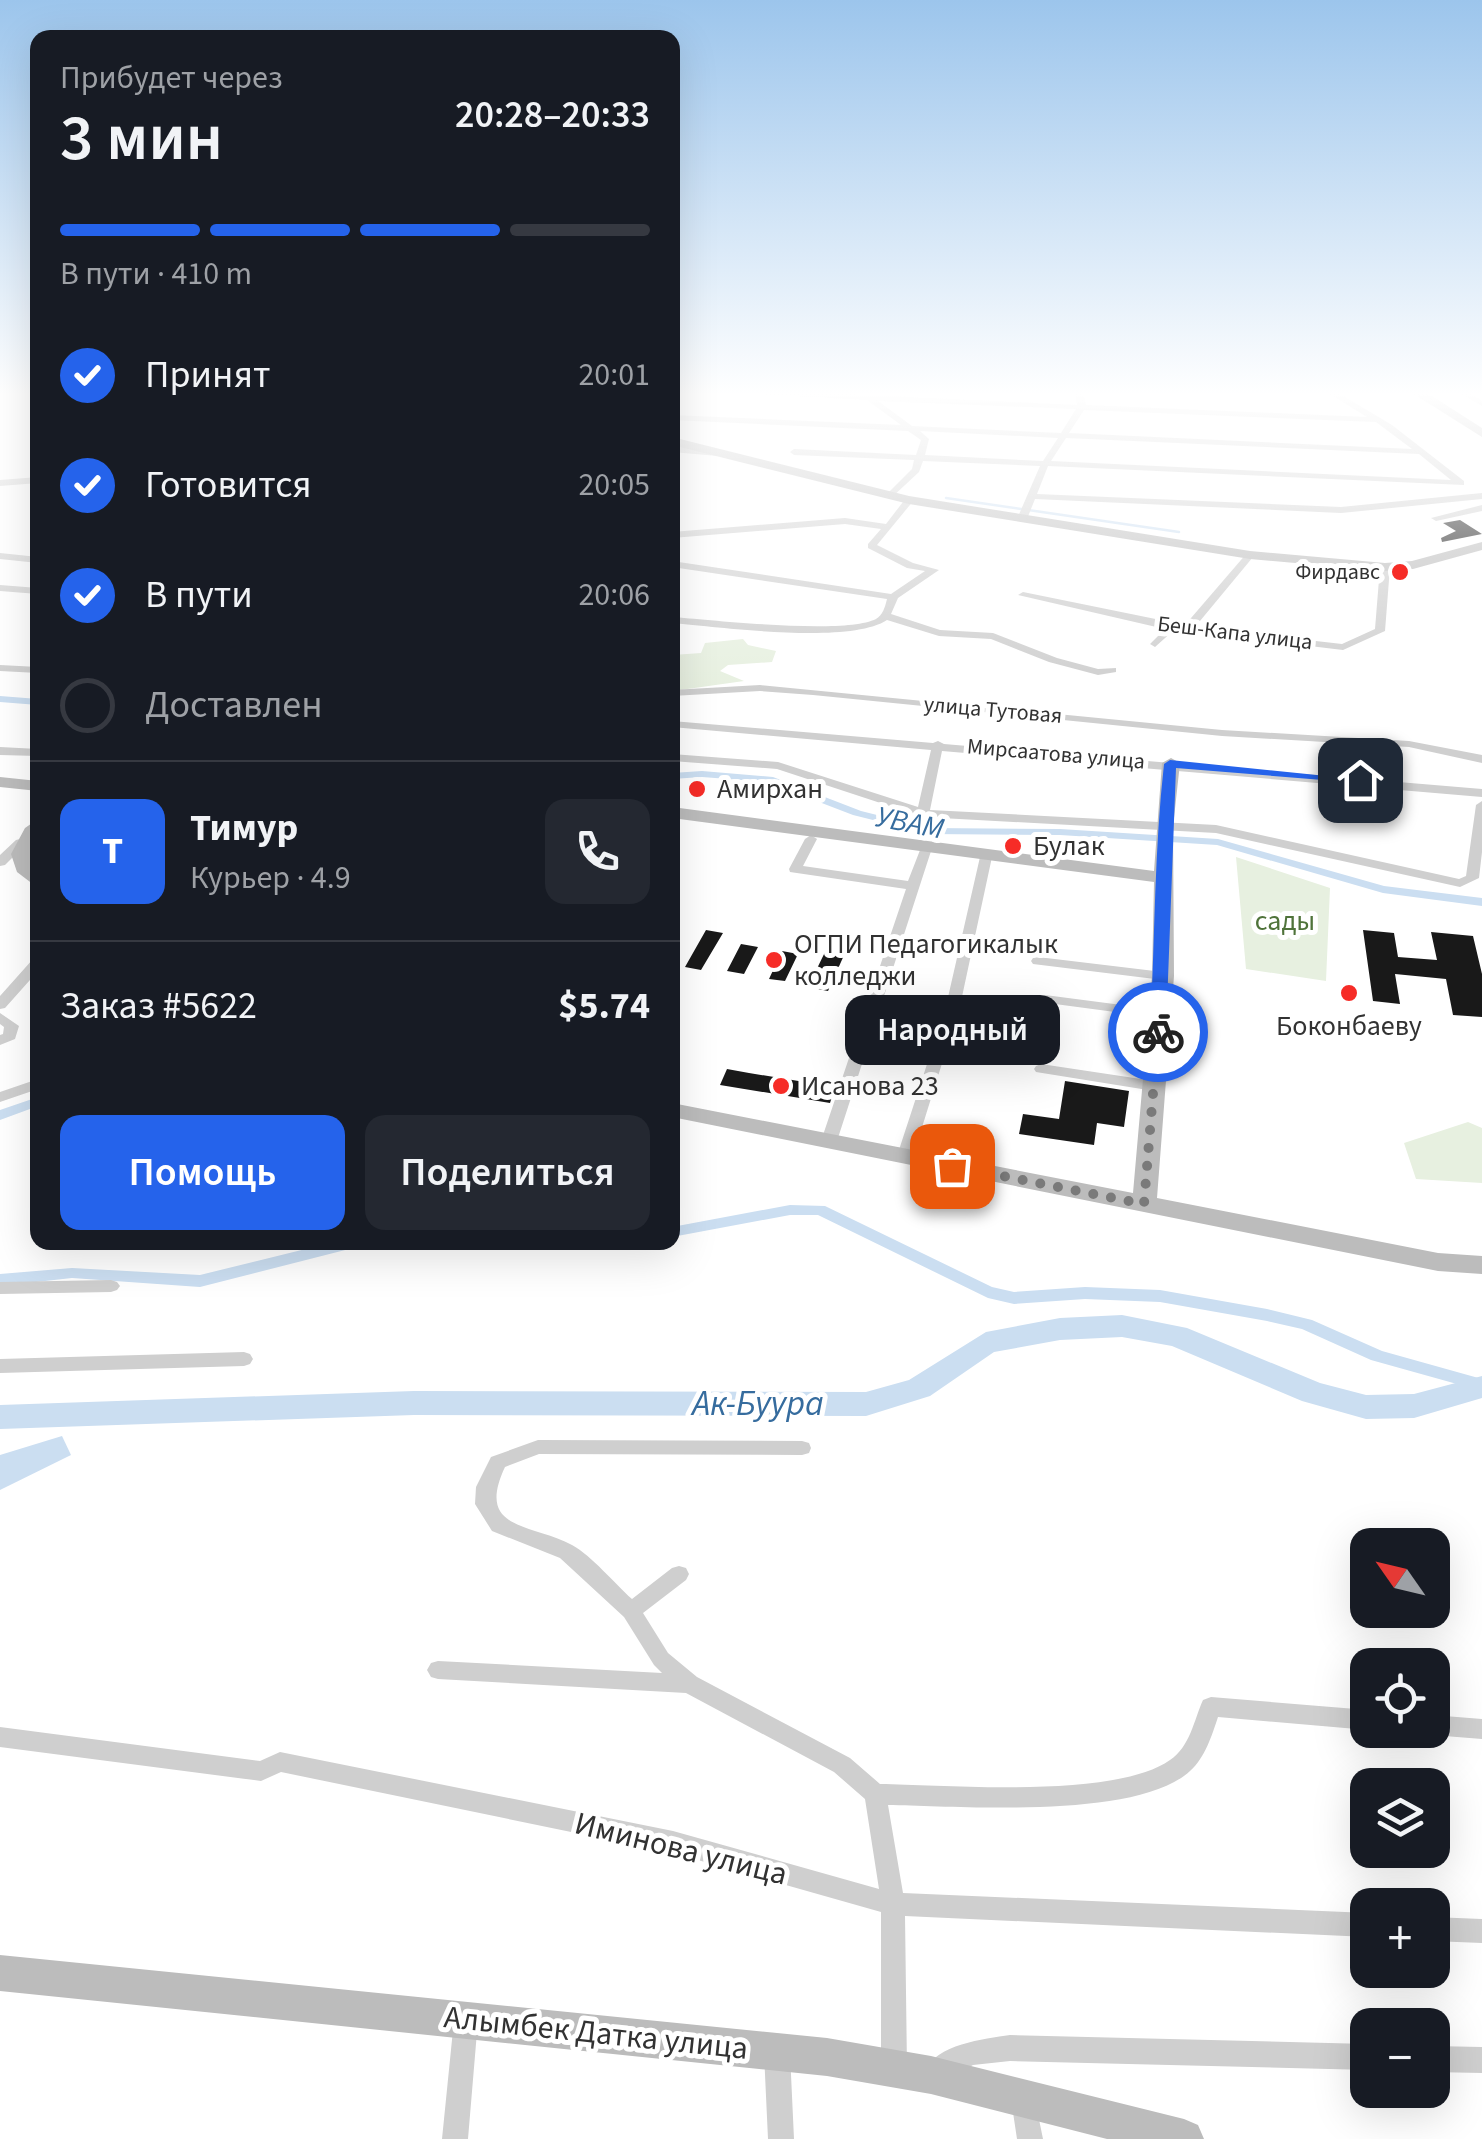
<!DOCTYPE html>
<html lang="ru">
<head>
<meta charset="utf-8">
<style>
  body { margin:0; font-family:"Source Sans 3",sans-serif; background:#242831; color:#f1f3f6; height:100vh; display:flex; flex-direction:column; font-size:38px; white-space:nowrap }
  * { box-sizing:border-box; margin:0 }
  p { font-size:32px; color:#9ea1a6 }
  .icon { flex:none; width:55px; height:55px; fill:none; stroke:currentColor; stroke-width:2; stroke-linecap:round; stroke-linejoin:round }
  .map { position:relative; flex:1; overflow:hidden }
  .sheet { position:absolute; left:30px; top:30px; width:650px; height:1220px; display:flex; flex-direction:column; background:#171b24; border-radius:20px; box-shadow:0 10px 40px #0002 }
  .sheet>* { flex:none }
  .needle { width:65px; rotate:304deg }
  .controls { position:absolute; left:1350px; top:1528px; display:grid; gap:20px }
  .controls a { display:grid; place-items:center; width:100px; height:100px; border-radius:20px; background:#171b24; box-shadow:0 10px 40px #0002; font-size:50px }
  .pin { position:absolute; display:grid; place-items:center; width:85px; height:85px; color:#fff; margin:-42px; border-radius:20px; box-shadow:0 5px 15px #0006 }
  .courier { position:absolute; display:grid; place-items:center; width:100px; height:100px; margin:-50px; border:8px solid #2563eb; border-radius:50%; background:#fff; color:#222; box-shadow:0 2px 12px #0007 }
  .bubble { position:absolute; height:70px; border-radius:20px; background:#171b24; box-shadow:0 10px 40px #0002; font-size:32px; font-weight:600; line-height:70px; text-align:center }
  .overview em { font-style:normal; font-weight:600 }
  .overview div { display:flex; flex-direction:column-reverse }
  .overview { display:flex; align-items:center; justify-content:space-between; height:170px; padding:0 30px }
  h1 { font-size:65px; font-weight:600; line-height:75px }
  .bar { display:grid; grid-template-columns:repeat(4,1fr); gap:15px 10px; align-content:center; height:120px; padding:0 30px }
  .bar i { height:12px; border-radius:8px; background:#363941 }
  .bar .current { background:#2563eb }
  .bar p { grid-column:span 4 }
  .line { display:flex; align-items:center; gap:25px; padding:0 30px; border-top:2px solid #363941 }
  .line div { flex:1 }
  .round { display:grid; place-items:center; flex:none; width:105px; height:105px; border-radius:20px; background:#242831 }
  ol { padding:0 30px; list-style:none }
  li { display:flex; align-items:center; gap:30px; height:110px }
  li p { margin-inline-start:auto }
  li .icon { padding:10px; border-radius:50%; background:#2563eb; color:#fff; stroke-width:4 }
  li:last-child { color:#9ea1a6 }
  li i { width:55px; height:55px; border:5px solid #363941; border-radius:50% }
  .action { display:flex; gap:20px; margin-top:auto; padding:20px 30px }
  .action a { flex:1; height:115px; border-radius:20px; background:#2563eb; color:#fff; font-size:40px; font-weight:600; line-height:115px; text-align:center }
  .action a+a { background:#242831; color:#f1f3f6 }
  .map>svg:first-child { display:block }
  .green { fill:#e7f0e0 }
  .water { fill:#cbdef1 }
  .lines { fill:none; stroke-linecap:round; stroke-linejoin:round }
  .stream { stroke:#cbdef1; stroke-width:2.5 }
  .canal { fill:#cbdef1; fill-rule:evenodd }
  .river { fill:#cbdef1; fill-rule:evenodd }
  .building { fill:#191919 }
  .street { fill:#cfcfcf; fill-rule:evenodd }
  .secondary { fill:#bcbcbc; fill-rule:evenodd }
  .route { fill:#2563eb }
  .done { stroke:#7a7a7a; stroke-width:10; stroke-dasharray:0 18 }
  .poi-dot { fill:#f62c27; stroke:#fff; stroke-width:4 }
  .labels { text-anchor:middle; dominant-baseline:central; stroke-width:10; stroke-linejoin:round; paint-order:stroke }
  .far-poi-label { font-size:22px; fill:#323232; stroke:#fff; text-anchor:end }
  .far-street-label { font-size:22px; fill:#323232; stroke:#fff }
  .poi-label { font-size:28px; fill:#323232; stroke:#fff; text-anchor:start }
  .park-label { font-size:28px; fill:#4f733a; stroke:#fff }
  .water-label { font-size:30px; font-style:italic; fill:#366c9e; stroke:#fff }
  .near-street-label { font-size:32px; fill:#323232; stroke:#fff }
  .near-water-label { font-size:35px; font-style:italic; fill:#366c9e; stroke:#fff }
</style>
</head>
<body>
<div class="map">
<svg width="1482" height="2139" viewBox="0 0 1482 2139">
  <rect width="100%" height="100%" fill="#fff"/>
  <path class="green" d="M743,639L748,645L776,651L772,662L728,665L720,671L744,681L673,691V655L701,653L705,643Z
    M1236,857L1330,888L1326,981L1246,969Z
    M1468,1122L1482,1128V1183L1416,1179L1404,1143Z"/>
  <path class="water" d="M62,1436L71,1455L0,1490V1455Z"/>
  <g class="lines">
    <path class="stream" d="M946,498L1179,532"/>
    <path class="canal" d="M0,696L38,699V705L0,702Z
      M702,771L773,777L861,811L929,828L1060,829L1218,839L1384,886L1482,898V906L1383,893L1217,845L1060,835L929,834L853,815L767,782L702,777L672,779V773Z
      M38,1097V1106L0,1120V1110Z
      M790,1205L825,1206L992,1287L1014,1292L1085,1287L1160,1290L1267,1309L1312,1320L1382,1351L1482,1379V1391L1371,1360L1302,1329L1267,1321L1160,1302L1085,1299L1014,1304L988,1298L818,1215H790L672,1237V1227Z
      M334,1242H364L357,1247L200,1287L72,1278L0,1286V1274L72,1268L200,1275Z"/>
    <path class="river" d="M1122,1315L1187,1328L1320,1383L1366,1395L1414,1394L1482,1376V1398L1414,1418L1366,1419L1302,1401L1172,1346L1122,1337L1060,1340L994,1352L930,1396L866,1416L414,1415L0,1429V1405L414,1391L866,1392L909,1380L986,1332L1060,1318Z"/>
  </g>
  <path class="building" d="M1460,520L1482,534L1442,542L1441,538L1456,531L1443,523Z
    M706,930L723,933L701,970L685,967Z
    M1363,930L1394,933L1398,957L1437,960L1431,932L1473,936L1482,974V1017L1453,1015L1446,979L1395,974L1400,1004L1373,1001Z
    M741,944L758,947L744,974L727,971Z
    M826,950L845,953L828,991L808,987Z
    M782,951L798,954L785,981L769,979Z
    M727,1069L749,1073L835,1087L830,1103L720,1085Z
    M1065,1081L1129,1091L1124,1127L1097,1123L1094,1145L1019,1134L1023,1114L1059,1119Z"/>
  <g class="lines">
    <path class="street" d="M704,391L868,395L1077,405L1075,391H1083L1086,405L1367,417L1325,391H1335L1392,425L1464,481V485L1048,466L1037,494L1341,507L1482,493V499L1341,513L1035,499L1027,519L1022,522L1017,519L1040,466L923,461L919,472L890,499L885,496L912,469L914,460L794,455L790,452L794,449L916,455L921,440L908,431L672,420V415L901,425L867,400ZM878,401L1076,409L1061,433L912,426ZM1084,410L1376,422L1412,449L1069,433ZM920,431L1058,438L1043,461L925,455L929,439ZM1066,438L1419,454L1451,480L1051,461Z
      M1456,391H1466L1482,401V406Z
      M672,446L718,450L722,453L718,456L672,452Z
      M38,477V483L0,486V480Z
      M906,498L914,500L877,545L913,563L939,570L898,598L891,614L940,630L993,633L1057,658L1098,669L1116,668V672L1098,675L1049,662L991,639L939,636L887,620C849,645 721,627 672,623V617C713,620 844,635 876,619C883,615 885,607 887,599L672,567V561L891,594L925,571L907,568L868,548V544L881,529L845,524L672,538V532L845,518L886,524Z
      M1482,505V511L1436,521L1431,518Z
      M1250,552L1253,553V557L1195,627L1342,644L1375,629L1380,567L1385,564L1390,567L1385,631L1343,650L1174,630L1155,647L1150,644L1165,629L1018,595L1023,592L1185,625L1247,553Z
      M0,553L38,557V563L0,559Z
      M0,585L38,588V594L0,591Z
      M0,665L38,667V673L0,671Z
      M760,685L1222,730L1409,741L1482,755V763L1409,747L1222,736L813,695L760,691L672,696V690Z
      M672,721L933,743L938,741L944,744L1482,789V797L942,751L930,810L1216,825L1459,879L1466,876L1476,805L1482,801V852L1479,878L1460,887L1216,833L923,817L777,769L672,761V754L778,762L918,807L931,750L672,727Z
      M0,747L38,749V756L0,755Z
      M811,835L817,839L803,866L908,881L922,845H930L932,848L837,1141L829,1146L821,1141L906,889L790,872L789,869L805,839Z
      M20,839L24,840V846L5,865L0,866V855L16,840Z
      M986,853L992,857L960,1006L913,1156L911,1160H899L897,1156L946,1006L980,857Z
      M1038,957L1163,972L1170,976L1163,980L1033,964L1031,961L1033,958Z
      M38,958V971L5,1008L0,1009V996L33,959Z
      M1045,995L1160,1010L1167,1014L1160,1018L1040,1002L1038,999Z
      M0,1013L19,1026L15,1039L0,1045V1035L3,1034L4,1027L0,1024Z
      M1041,1064L1154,1081L1162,1086L1154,1091L1036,1072L1034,1069L1036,1066Z
      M38,1079V1089L0,1102V1092Z
      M111,1280L117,1282L120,1286L117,1290L111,1292L0,1294V1282Z
      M244,1352L250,1354L253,1359L250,1364L244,1366L0,1373V1359Z
      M538,1440L802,1441L809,1443L811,1448L809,1453L802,1455L539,1454L505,1467C475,1531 531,1523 572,1545C592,1556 614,1583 632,1599L672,1568L679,1566L686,1568L689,1574L686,1580L643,1613L668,1653L697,1677L850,1758L880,1784C949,1785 1115,1799 1170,1760C1190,1747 1194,1720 1203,1700L1211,1697L1368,1710V1730L1218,1717C1212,1735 1205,1758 1190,1771C1137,1820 959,1806 888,1805L903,1893L1368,1913V1937L905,1916L907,2068L903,2077L894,2081L885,2077L881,2068V1912L673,1853L281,1772L261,1781L0,1747V1727L260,1761L280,1752L673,1831L879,1889L865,1799L834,1772L686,1693L438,1679L431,1677L427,1670L431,1663L438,1661L662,1673L654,1665L624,1617L560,1558L492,1531L475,1504L476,1487L491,1457Z
      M1432,1715L1482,1719V1739L1432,1735L1424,1732L1423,1730H1432Z
      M1432,1917L1482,1919V1943L1432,1941Z
      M466,2008L475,2011L478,2020L468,2139H442L454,2020L457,2011Z
      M1010,2035L1368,2044V2070L1010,2061L973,2065L937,2085L928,2081L924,2072C936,2044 984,2039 1010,2035Z
      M777,2040L786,2044L790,2053L794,2139H768L764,2053L768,2044Z
      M1432,2046L1482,2047V2073L1432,2072Z
      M1024,2086L1033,2090L1043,2139H1017L1011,2099L1015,2090Z"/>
    <path class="secondary" d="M1409,391H1424L1482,428V437Z
      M672,437L909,496L1250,551L1385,563L1412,561L1482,542V550L1413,569L1385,571L1250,559L909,504L672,445Z
      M1171,758L1180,763L1173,827L1174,976L1157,1198L1438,1253L1482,1256V1274L1438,1271L672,1117V1103L1133,1193L1152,976L1154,882L672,818V807L1154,871L1162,763Z
      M0,777L38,781V791L0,787Z
      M38,819V837L30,854L38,872V888L17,872L11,854L25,828Z
      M0,1955L827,2038L931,2056L1184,2119L1198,2125L1204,2139H1107L931,2094L827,2076L0,1991Z"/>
  </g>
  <linearGradient id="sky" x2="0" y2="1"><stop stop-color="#9cc5ec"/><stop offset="0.57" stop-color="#fff"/><stop offset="1" stop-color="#fff" stop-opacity="0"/></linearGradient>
  <rect width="1482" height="691" fill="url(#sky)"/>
  <path class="route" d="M1170,760L1366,780L1360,783L1176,768L1166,1032L1158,1037L1150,1032C1155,943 1154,852 1164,764Z"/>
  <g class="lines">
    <path class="done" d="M952,1166L1144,1204L1158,1032"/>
  </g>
  <g class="poi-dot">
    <circle cx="1400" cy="572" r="10"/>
    <circle cx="697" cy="789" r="10"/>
    <circle cx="1013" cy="846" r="10"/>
    <circle cx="774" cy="960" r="10"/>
    <circle cx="1349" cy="993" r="10"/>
    <circle cx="781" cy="1086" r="10"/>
  </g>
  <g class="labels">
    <g class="far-poi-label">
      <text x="1380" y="572">Фирдавс</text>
    </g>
    <g class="far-street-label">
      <text transform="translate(1235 633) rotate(7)">Беш-Капа улица</text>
      <text transform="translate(993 710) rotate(5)">улица Тутовая</text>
      <text transform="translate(1056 754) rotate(5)">Мирсаатова улица</text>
    </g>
    <g class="poi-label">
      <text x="717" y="789">Амирхан</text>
      <text x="1033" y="846">Булак</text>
      <text x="794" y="944">ОГПИ Педагогикалык<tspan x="794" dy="32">колледжи</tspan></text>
      <text x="1349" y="1026" text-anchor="middle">Боконбаеву</text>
      <text x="801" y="1086">Исанова 23</text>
    </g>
    <g class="park-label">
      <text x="1285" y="921">сады</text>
    </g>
    <g class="water-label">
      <text transform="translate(910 823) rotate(11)">УВАМ</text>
    </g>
    <g class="near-street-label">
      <text transform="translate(681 1849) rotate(14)">Иминова улица</text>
      <text transform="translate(596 2033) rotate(6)">Алымбек Датка улица</text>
    </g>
    <g class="near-water-label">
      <text x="758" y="1404">Ак-Буура</text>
    </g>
  </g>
</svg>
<div class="controls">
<a><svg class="needle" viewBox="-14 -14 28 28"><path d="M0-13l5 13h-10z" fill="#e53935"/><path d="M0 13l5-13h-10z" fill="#9ea1a6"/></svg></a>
<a><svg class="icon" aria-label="locate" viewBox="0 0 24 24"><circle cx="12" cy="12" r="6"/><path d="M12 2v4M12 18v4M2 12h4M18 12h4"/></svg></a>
<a><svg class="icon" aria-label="layers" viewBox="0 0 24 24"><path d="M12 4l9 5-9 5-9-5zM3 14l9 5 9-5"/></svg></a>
<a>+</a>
<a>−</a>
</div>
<div class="pin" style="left:952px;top:1166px;background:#ea580c"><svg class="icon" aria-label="bag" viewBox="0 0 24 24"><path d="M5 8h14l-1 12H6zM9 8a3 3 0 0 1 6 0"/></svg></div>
<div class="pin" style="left:1360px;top:780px;background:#1f2937"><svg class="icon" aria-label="home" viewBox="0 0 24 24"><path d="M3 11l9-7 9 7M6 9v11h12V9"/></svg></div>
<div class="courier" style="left:1158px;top:1032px"><svg class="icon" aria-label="bike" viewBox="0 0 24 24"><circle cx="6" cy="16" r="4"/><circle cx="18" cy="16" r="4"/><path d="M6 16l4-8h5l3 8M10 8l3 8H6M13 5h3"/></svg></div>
<div class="bubble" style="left:845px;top:995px;width:215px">Народный</div>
<section class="sheet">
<div class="overview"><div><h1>3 мин</h1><p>Прибудет через</p></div><em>20:28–20:33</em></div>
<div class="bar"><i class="current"></i><i class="current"></i><i class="current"></i><i></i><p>В пути · 410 m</p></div>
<ol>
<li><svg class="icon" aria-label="check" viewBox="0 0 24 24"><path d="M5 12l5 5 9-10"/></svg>Принят<p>20:01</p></li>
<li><svg class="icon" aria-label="check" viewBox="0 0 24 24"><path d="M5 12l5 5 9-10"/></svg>Готовится<p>20:05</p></li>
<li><svg class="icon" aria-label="check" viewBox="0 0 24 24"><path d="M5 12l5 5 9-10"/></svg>В пути<p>20:06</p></li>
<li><i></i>Доставлен</li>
</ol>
<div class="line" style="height:180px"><b class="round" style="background:#2563eb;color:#fff">Т</b><div><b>Тимур</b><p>Курьер · 4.9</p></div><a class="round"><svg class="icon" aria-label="phone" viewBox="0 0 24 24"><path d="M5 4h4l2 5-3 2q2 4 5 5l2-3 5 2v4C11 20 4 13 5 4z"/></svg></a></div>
<div class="line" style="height:130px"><div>Заказ #5622</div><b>$5.74</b></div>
<div class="action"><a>Помощь</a><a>Поделиться</a></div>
</section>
</div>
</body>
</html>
